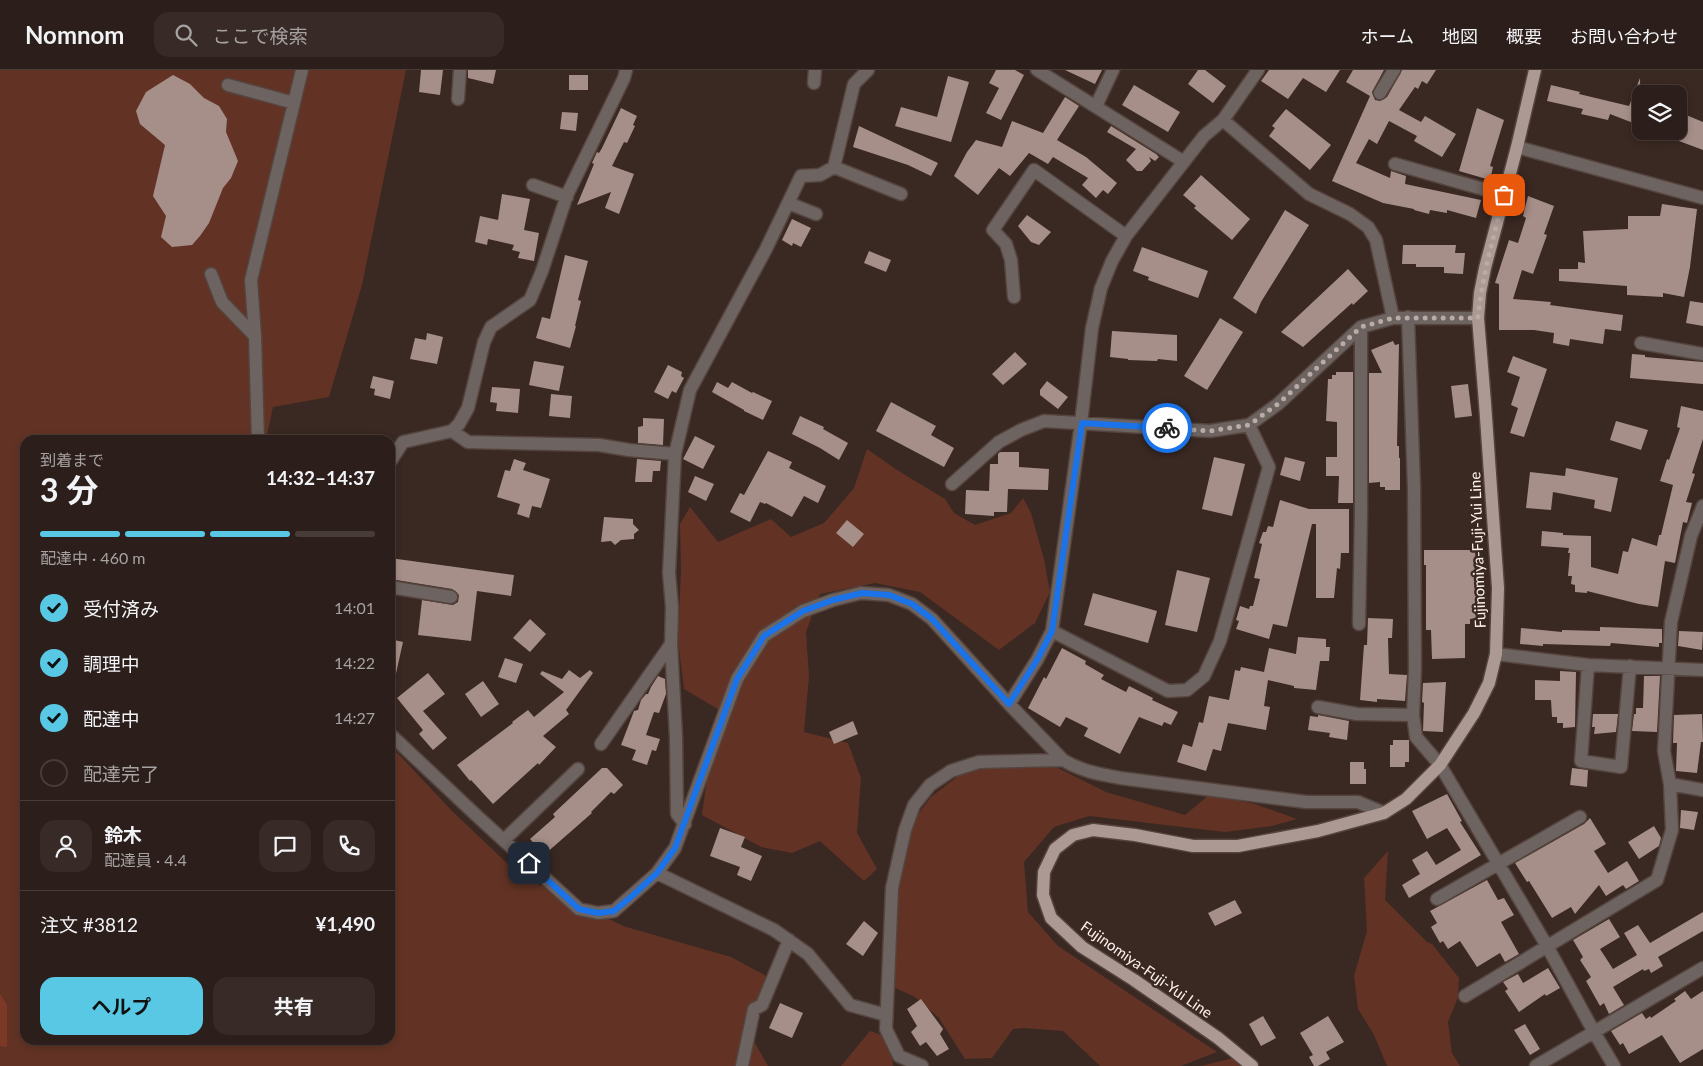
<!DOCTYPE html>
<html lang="ja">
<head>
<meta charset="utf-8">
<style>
  body { margin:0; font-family:Lato,"Noto Sans JP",sans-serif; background:#382b27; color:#f1f3f6; height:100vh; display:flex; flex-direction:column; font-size:19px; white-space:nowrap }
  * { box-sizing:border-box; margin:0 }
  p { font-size:16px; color:#a6a2a2 }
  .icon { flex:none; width:28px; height:28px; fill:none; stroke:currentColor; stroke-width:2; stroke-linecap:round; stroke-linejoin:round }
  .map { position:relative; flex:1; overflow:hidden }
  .details { position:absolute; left:20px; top:365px; width:375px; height:610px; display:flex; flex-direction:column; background:#2c1e1a; border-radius:15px; box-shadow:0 2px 8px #0003,0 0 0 1px #483c39 }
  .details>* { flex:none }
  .controls { position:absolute; left:1632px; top:15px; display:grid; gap:10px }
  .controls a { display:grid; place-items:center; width:55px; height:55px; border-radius:10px; background:#2c1e1a; box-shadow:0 2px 8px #0003,0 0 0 1px #483c39; font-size:25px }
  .pin { position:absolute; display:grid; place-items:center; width:42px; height:42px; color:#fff; margin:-21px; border-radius:10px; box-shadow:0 2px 8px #0006 }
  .courier { position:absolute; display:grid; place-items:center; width:50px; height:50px; margin:-25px; border:4px solid #1a73e8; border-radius:50%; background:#fff; color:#222; box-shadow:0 1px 6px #0007 }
  .head em { font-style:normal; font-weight:700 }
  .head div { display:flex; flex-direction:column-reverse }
  .head { display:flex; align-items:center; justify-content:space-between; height:85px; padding:0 20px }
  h1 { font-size:32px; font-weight:700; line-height:38px }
  .bar { display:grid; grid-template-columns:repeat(4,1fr); gap:8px 5px; align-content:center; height:60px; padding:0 20px }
  .bar i { height:6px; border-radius:4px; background:#483c39 }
  .bar .active { background:#59c8e5 }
  .bar p { grid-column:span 4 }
  .line { display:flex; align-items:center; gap:12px; padding:0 20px; border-top:1px solid #483c39 }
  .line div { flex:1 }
  .round { display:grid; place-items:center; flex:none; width:52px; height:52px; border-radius:15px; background:#382b27 }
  ol { padding:0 20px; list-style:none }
  li { display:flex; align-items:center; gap:15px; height:55px }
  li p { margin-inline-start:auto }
  li .icon { padding:5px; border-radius:50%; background:#59c8e5; color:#111; stroke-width:4 }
  li:last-child { color:#a6a2a2 }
  li i { width:28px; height:28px; border:2px solid #483c39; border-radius:50% }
  .primary-button { display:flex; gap:10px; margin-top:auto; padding:10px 20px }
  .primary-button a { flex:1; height:58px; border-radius:15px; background:#59c8e5; color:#111; font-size:20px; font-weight:700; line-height:58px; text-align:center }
  .primary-button a+a { background:#382b27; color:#f1f3f6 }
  header { display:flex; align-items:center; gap:30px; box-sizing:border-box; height:70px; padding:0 25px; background:#2c1e1a; border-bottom:1px solid #483c39 }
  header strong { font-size:24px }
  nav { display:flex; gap:28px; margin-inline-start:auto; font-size:18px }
  .search { width:350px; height:45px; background:#382b27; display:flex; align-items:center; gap:12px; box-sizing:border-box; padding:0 18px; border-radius:15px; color:#a6a2a2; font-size:19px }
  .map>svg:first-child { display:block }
  .green { fill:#623324 }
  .water { fill:#7c3925 }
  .building { fill:#a68f88 }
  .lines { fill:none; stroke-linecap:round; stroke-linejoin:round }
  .minor-casing { stroke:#55443e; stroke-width:15 }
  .major-casing { stroke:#55443e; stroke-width:15 }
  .minor { stroke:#6d6360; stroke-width:12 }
  .major { stroke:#ad9993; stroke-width:12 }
  .done { stroke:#b9aba6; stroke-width:5; stroke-dasharray:0 9 }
  .route { stroke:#1a73e8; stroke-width:6 }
  .labels { text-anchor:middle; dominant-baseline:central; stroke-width:5; stroke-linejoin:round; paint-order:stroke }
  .street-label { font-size:15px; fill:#fef1ed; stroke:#3a2822 }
</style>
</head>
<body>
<header>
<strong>Nomnom</strong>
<div class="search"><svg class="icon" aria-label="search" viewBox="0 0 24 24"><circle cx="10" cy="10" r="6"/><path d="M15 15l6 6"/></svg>ここで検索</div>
<nav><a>ホーム</a><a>地図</a><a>概要</a><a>お問い合わせ</a></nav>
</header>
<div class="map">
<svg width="1703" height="996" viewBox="0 0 1703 996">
  <rect width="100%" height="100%" fill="#3a2822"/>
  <path class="green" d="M0,0H406L362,215L329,327L273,337L266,370H25V970H390V675L452,741L528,813L526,808L623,856L731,887L768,907L747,959L768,996H0Z
    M867,379L897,400L945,429L954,443L975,455L1011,443L1023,428L1031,443L1044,489L1050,522L1035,553L999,580L920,522L875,513L820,524L806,562L809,607L804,662L848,673L861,708L857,763L877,799L864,811L820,771L792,783L761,777L702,745L707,708L721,641L684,619L678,571L681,501L680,454L690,437L718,472L771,449L791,467L824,453L854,418Z
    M1002,695H1052L1106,722L1185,745L1209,725L1255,734L1297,749L1272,756L1225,762L1089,746L1054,757L1024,792L1028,842L1058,876L1217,982L1181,996H1100L1063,961L1024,958L1013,959L992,988L965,989L939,948L915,927L891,916L893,857L899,809L910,755L931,727L962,703Z
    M1388,781L1385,830L1427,872L1432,874L1459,908L1458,927L1448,952L1452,983L1460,996H1387L1374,965L1358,939L1354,906L1367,861L1364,808Z
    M870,961L890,968L893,996H841Z
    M1237,987L1250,996H1201Z"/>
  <path class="water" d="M0,924L7,935V977L0,976Z"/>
  <path class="building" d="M421,0H443L440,25L419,22Z
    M468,0H496L493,14L468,8Z
    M996,0H1015L1024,5L1001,50L986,43L999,18L989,13Z
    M1065,0H1102L1095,14Z
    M1198,0H1205L1226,16L1213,33L1188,14Z
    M1269,0H1340L1326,22L1303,8L1288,29L1261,11Z
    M1353,0H1384L1372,22L1375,30L1380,31L1387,27L1402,0H1436L1427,14L1422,11L1418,19L1415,17L1399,40L1421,52L1425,46L1456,64L1442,87L1414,71L1417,66L1389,51L1377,74L1369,69L1356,93L1390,108L1391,101L1406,106L1405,114L1481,130L1476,148L1447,140V143L1430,140L1429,144L1414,140V139L1383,133L1332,111L1370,26L1346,12Z
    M173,5L190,14L204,28L219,36L227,49L226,62L238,91L231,108L223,118L209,153L200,166L192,175L172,177L161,167L166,146L153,126L165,75L140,54L136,41L146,22Z
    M569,5H588V20H569Z
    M948,6L969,12L951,72L895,56L901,37L937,47Z
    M1640,8L1641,56L1610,44L1608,50L1581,44L1583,39L1547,31L1551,15L1580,22L1579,24L1629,36Z
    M1134,15L1180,42L1168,62L1122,35Z
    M1065,27L1079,36L1057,70L1086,87L1117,113L1108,124L1103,120L1096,128L1082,115L1088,108L1053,87L1048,94L1029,83L1010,106L999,98L978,125L954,106L967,82L976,70L1002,77L1012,51L1043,63Z
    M621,38L637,46L633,55L635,56L627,73L624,72L612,96L634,104L619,144L605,138L611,122L577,135L594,94L592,93L597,82L599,83L602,78Z
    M1477,38L1504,50L1490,96L1493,97L1490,110L1459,101Z
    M1286,39L1331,75L1310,100L1269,66L1275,58L1272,56Z
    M562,42L578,43L576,61L560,59Z
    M1679,42L1703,52V80L1679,71Z
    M859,56L938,93L931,106L908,95L853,77Z
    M1111,56L1156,84L1159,87L1155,91L1149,87L1151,91L1142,101H1137L1126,90L1136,79L1107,62Z
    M1201,105L1250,149L1232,170L1194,138L1196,136L1183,125Z
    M502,124L530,129L524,160L539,163L534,191L518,188L520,182L512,180L514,175L488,169L487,175L475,172L480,146L498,150Z
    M1528,126L1554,136L1544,164L1547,165L1533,204L1522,200L1513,229L1551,232L1550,235L1623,245L1621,261L1605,259L1603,274L1570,269L1569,276L1553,273L1554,263L1534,260H1499V214L1495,213L1509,170L1518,173L1526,148L1523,146Z
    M1662,134L1697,139L1690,197L1684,227L1663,223V227L1627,225V216L1559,211V199H1578V192L1585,193L1583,161L1628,159V146H1660Z
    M1285,140L1309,155L1261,232L1256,244L1233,228Z
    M1027,145L1051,162L1039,175L1031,172L1018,156Z
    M792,149L811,158L801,177L793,173L792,176L782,170Z
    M1403,175H1456L1455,183H1465L1463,204L1444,203V197H1416V194H1402Z
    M1142,177L1208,201L1198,228L1148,210L1149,207L1133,201Z
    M869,181L891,190L886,202L864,193Z
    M565,185L588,191L578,230L581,231L575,256H576L570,278L536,268L542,247L550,249Z
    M1348,199L1368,221L1353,235L1352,233L1303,277L1281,262Z
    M1690,231L1703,233V256L1686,253Z
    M1220,248L1243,262L1207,320L1184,306Z
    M1112,261L1177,265V291L1158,289L1157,291L1128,290V289L1110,287Z
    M427,263L443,267L437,294L410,289L415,268L426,270Z
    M1393,271L1395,275L1399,274L1397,376H1399V388H1400V420H1385V417H1380V412L1369,413V303H1382L1371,280Z
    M1015,282L1027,294L1003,315L992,304Z
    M1632,284L1645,285V287L1703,292V314L1630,308Z
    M1513,286L1547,299L1524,367L1510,363L1518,338L1511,335L1520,307L1507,302Z
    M534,291L564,296L559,321L529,315Z
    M668,295L682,302L681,306L684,308L676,323L672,321L668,329L654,322Z
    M1336,302H1353V433H1338L1339,406H1326V387H1337V352L1326,351L1328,309H1332V305H1336Z
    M373,306L394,311L390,329L374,325L375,319L370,318Z
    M1047,311L1068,327L1058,339L1040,325V320Z
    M717,312L728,318L732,312L752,323L753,322L772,331L763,350L744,341V340L712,322Z
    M1468,314L1472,346L1455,348L1451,316Z
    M492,317L520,319L518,343L496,341L497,333L490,332Z
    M551,324L572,326L570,348L549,346Z
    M891,332L936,356L931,365L954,378L944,397L876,361Z
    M1681,336L1703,341V369L1692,403L1695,404L1686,432L1692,433L1687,453L1683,452L1675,493L1665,491L1658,537L1639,534L1587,521V523L1575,522V515L1571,514L1572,506H1568L1570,483H1568L1569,478L1541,476L1542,461L1563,463V465L1591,466V497L1618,504L1623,481L1628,482L1632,468L1657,476L1659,465H1661L1673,415L1660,411L1667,389L1669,390L1680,358L1677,357Z
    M800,346L824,357L823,359L848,373L839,390L820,378L792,364Z
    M643,348L664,349L663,375L638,373V357L643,356Z
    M1616,351L1648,360L1641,380L1610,370Z
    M695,366L715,376L703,399L683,389Z
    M768,381L792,392L789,398L826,416L818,433L804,426L792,447L766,433L765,434L760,432L750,452L730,442L740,423L744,425Z
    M1000,382H1019V397L1049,399L1048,420L1008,419L1007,442H994V446L965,444L966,420L989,421L990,394H998V384Z
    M1214,387L1245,394L1232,446L1202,439Z
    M1285,387L1305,392L1300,411L1280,405Z
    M514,389L526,393L523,400L550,409L541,438L532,436L529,448L517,444L520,434L497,427L505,400L510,401Z
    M637,389L661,391L660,401H653L652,412H635Z
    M1566,398L1618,408L1611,442L1594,438L1595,430L1553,422L1551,440L1526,438L1530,402L1565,406Z
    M695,406L714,414L706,431L688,422Z
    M1280,430L1309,439H1349V483H1341L1340,499L1337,498L1334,528H1316V454H1312L1287,557L1273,554L1269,569L1236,559L1239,551L1236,550L1240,536L1249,539L1250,536H1253L1260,509L1254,508L1262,474L1259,473L1263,462H1266L1268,456L1273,457Z
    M604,447L633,449V454L639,460L634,464V469L621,470L615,475L611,471L601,472Z
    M847,450L864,464L853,477L836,463Z
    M1424,480H1475L1478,517L1475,518L1478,548L1470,549V554H1465V588L1432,589L1431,560H1426V495H1424Z
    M390,488L514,505L511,526L477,521L471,571L418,565L422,530L453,535L458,532L459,525L452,519L390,509Z
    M1177,500L1210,508L1197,562L1165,555Z
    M1093,523L1157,541L1148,573L1084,555Z
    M1368,548L1393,549L1392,568H1388L1389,604L1407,605L1405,631L1377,629V632L1360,630L1364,575H1367Z
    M530,549L546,564L530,582L513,568Z
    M1600,557L1662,559V573H1659V577L1611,573L1610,576L1543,574V576L1520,574L1521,558L1562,562V560L1600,561Z
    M1679,561L1703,562L1702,580L1678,576Z
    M1298,567L1326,569V577H1330L1329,591H1320L1316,620L1294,618V616L1268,610L1264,636L1270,637L1266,660L1228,653L1221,681L1213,679L1206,701L1177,692L1183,674L1192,677L1199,652L1203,653L1209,626L1229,630L1235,600L1240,601L1241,597L1264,602L1269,578L1296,584Z
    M390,569L403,572L395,608L390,607Z
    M1062,578L1086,591L1085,594L1104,605L1101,609L1126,622L1129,616L1153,628L1152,630L1178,642L1171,655L1164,652L1162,656L1139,647L1120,684L1084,666L1088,658L1066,647L1060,657L1028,638L1044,607L1046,609Z
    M505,588L523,594L516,613L498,607Z
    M569,600L580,608L590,600L593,603L566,640L569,644L543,666L556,677L539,695L538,693L493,734L471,710L470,711L457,695L513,653L512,652L528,640L534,647L564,622L540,604L542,601L562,609Z
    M1560,601L1576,602L1575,657L1563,658V653H1557V647H1552L1551,630H1535V610L1560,611Z
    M428,603L445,624L423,641L447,668L433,680L419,664L423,660L397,628Z
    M658,606L665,609L666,624L659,643L654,642L646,665L660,669L656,681L652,680L647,695L632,690L636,680L621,675L634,641L638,640L641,630L646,624H648L651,617Z
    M1644,606H1660L1657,662L1632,661L1634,644H1636V638H1643Z
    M483,611L499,634L481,647L465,624Z
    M1446,612L1443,662L1423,661L1424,633L1422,632L1423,613Z
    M1593,644H1618L1616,662L1594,664L1595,657H1592Z
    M1702,644L1703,672H1701L1697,703L1676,701L1677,673H1673L1674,645Z
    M1318,645L1349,651L1347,670L1329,667L1330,663L1308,660L1310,646L1318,647Z
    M853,651L858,664L834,674L829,662Z
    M1393,670H1409V692H1405V697H1390V675H1393Z
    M1350,692H1364V699H1366V714H1350Z
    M602,698H607L623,715L614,724L611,722L591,742L592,743L544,785L530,769L555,747L553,744Z
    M1572,698L1588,700L1587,717L1570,715Z
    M1447,724L1462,751L1460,752L1481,785L1409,828L1402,815L1420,804L1412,790L1427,781L1436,795L1461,780L1447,758L1427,769L1412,741Z
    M1681,740L1698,742L1694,760L1680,758Z
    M1590,748L1606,774L1594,781L1608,803L1627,791L1639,811L1626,819L1623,815L1606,826L1599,815L1575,844L1571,837L1552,848L1529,811L1527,812L1515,793L1584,754Z
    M1654,756L1661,768L1659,776L1639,789L1628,772Z
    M720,758L745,767L741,777L762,786L751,811L737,805L740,797L710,786Z
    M1487,810L1498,830L1504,828L1514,845L1501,852L1519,884L1505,892L1500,883L1477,897L1460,871L1448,879L1443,871L1440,873L1431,857L1437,853L1430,841Z
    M1235,830L1242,843L1215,856L1208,843Z
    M1703,842V861L1658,887L1663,896L1651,903L1649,899L1644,901L1643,899L1613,917L1624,935L1609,944L1604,933L1600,936L1586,911L1591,907L1580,890L1583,887L1573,870L1609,849L1620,867L1600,879L1613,899L1637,885L1624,863L1638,855L1650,873Z
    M864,851L878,863L863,886L846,874Z
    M1548,898L1560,918L1546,926L1545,924L1519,942L1505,921L1508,919L1503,912L1518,904L1523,913Z
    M1685,921L1691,929L1703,921V979L1680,993L1662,965L1629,984L1623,973L1620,975L1611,961L1642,943L1646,949L1650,946L1651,948L1676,931L1674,929Z
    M921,929L943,959L940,964L949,979L937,986L926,972L920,976L911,962L917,956L907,939Z
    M780,933L803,943L792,968L769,958Z
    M1263,946L1276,968L1261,976L1249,954Z
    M1328,946L1344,972L1326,982L1330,989L1318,996H1314L1309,987L1313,985L1300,963Z
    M1525,954L1540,979L1530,985L1514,960Z"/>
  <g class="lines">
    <g class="minor-casing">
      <path id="minor" d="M1037,0L1184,92
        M814,13L815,0
        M228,15L294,33
        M1380,23L1394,0
        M458,29L460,0
        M1096,36L1113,0
        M1223,50L1309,124L1350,144L1368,157L1376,170L1393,248
        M1517,77L1703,128
        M1395,94L1504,125
        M834,97L901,124
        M533,115L567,127
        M788,133L816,144
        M211,204L222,232L255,266
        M1014,227L1011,190L1006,174L993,160L1034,100L1126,166
        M1408,247L1414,417L1415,599L1413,645L1416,667L1440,695L1547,876L1594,962L1614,996
        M1641,273L1703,284
        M452,361L468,372L599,375L629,380L675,384
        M258,370L255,266L251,210L302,0
        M390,392L403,372L452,361L459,354L468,338L484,272L491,257L530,230L542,201L567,125L624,8L626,0
        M952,414L999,372L1021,360L1044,351L1210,361L1249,355L1278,334L1361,257L1393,248H1478
        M390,517L451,527
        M1359,554L1361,443V257
        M1052,561L1168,621L1187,620L1204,606L1220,571L1269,397L1249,355
        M671,574L672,537L669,503L675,384L690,320L766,179L801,106L820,105L834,97L854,14L868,0
        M1496,584L1588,595L1703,600
        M1588,595L1581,691L1621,697L1630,596
        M1009,634L1037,590L1052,561L1081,353L1092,258L1101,218L1112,191L1126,166L1204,66L1223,50L1258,0
        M1318,637L1357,644L1413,645
        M390,664L477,746L579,839L598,843L614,841L657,803L675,778L737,609L764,566L803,541L833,530L861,523L889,525L912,534L932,549L1009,634L1063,690C1081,701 1099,704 1120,708L1306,732H1358L1384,743
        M601,674L671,574L676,667L677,744L685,754
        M1670,714L1703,720
        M504,770L578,699
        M657,803L774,860L808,884L850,935L886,945
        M1437,829L1580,747
        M1465,926L1657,810L1672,760L1670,714L1664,681L1671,552L1691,466L1703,436
        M742,996L754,939L762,935L789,870
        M922,996L899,986L886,959L892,818L905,760L914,735L930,715L951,701L979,692L1063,690
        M1536,996L1703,898"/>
    </g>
    <g class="major-casing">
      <path id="major" d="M1252,996L1218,968L1134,910L1082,877L1051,848L1043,825L1044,802L1055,779L1073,765L1093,760L1135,765L1193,776H1238L1318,761L1384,743L1406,729L1440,695L1474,643L1489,613L1496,584L1498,518L1485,333L1478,248L1480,223L1485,198L1517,77L1535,0"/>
    </g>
    <use href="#minor" class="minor"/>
    <use href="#major" class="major"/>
  </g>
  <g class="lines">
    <path class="done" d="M1167,358L1210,361L1249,355L1278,334L1361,257L1393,248H1478C1482,206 1494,166 1504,125"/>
    <path class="route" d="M529,793L579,839L598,843L614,841L632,826L657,803L675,778L737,609L764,566L803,541L833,530L862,523L889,525L912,534L932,549L1009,634L1037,590L1052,561L1082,353L1167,358"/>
  </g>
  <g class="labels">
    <g class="street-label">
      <text transform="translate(1477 480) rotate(-92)">Fujinomiya-Fuji-Yui Line</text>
      <text transform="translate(1147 899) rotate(35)">Fujinomiya-Fuji-Yui Line</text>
    </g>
  </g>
</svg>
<div class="controls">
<a><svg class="icon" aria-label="layers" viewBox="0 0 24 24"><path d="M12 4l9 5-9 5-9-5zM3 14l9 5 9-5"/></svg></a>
</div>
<div class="pin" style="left:1504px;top:125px;background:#ea580c"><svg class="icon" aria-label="bag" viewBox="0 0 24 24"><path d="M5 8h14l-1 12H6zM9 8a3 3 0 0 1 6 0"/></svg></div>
<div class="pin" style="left:529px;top:793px;background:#1f2937"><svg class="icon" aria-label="home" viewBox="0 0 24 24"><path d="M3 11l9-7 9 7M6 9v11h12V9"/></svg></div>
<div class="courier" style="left:1167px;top:358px"><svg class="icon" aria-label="bike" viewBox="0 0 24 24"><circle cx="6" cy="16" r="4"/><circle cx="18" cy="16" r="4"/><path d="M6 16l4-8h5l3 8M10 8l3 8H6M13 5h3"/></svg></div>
<section class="details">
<div class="head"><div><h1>3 分</h1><p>到着まで</p></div><em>14:32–14:37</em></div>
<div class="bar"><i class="active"></i><i class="active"></i><i class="active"></i><i></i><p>配達中 · 460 m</p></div>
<ol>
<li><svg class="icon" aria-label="check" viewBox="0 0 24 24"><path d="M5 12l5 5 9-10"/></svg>受付済み<p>14:01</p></li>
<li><svg class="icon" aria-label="check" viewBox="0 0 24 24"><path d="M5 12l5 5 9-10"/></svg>調理中<p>14:22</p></li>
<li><svg class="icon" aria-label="check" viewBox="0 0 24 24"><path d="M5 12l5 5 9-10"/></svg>配達中<p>14:27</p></li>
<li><i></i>配達完了</li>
</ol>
<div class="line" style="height:90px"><a class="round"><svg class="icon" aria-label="person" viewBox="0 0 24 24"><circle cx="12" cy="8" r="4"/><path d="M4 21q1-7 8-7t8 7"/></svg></a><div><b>鈴木</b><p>配達員 · 4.4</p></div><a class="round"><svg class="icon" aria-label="chat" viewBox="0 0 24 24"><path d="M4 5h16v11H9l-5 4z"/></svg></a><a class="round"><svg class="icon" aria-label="phone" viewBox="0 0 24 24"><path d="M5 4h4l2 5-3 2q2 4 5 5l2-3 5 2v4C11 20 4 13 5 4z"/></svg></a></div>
<div class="line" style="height:65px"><div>注文 #3812</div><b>¥1,490</b></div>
<div class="primary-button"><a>ヘルプ</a><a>共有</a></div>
</section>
</div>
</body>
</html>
